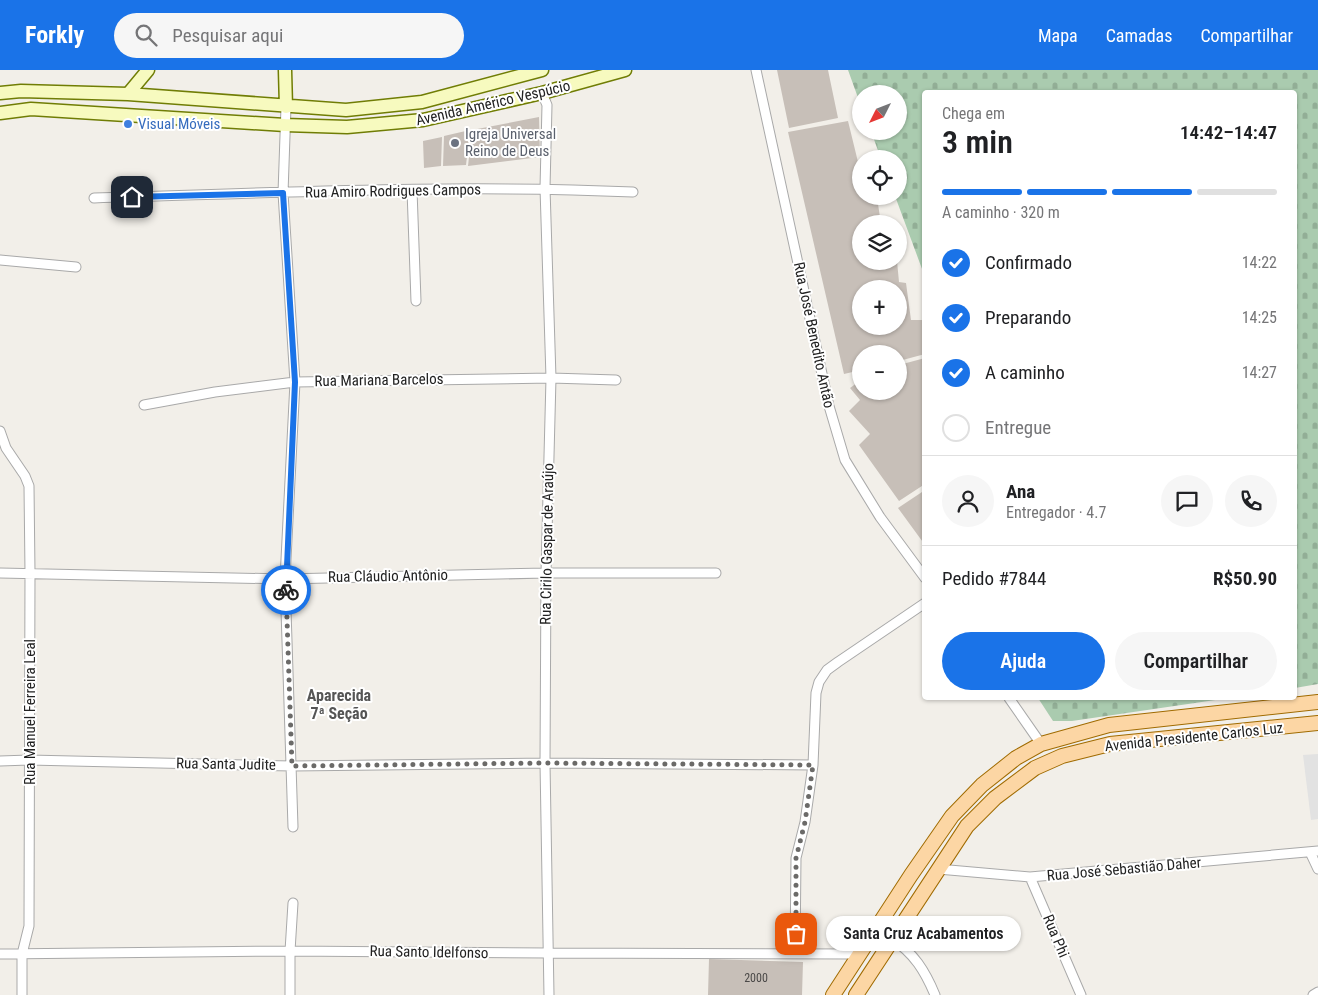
<!DOCTYPE html>
<html lang="pt">
<head>
<meta charset="utf-8">
<style>
  body { margin:0; font-family:"Roboto Condensed",sans-serif; background:#f6f6f6; color:#202124; height:100vh; display:flex; flex-direction:column; font-size:19px; white-space:nowrap }
  * { box-sizing:border-box; margin:0 }
  p { font-size:16px; color:#757577 }
  .icon { flex:none; width:28px; height:28px; fill:none; stroke:currentColor; stroke-width:2; stroke-linecap:round; stroke-linejoin:round }
  .map { position:relative; flex:1; overflow:hidden }
  .panel { position:absolute; left:922px; top:20px; width:375px; height:610px; display:flex; flex-direction:column; background:#fff; border-radius:5px; box-shadow:0 1px 4px #0004 }
  .panel>* { flex:none }
  .needle { width:32px; rotate:228deg }
  .buttons { position:absolute; left:852px; top:15px; display:grid; gap:10px }
  .buttons a { display:grid; place-items:center; width:55px; height:55px; border-radius:50%; background:#fff; box-shadow:0 1px 4px #0004; font-size:25px }
  .pin { position:absolute; display:grid; place-items:center; width:42px; height:42px; color:#fff; margin:-21px; border-radius:10px; box-shadow:0 2px 8px #0006 }
  .courier { position:absolute; display:grid; place-items:center; width:50px; height:50px; margin:-25px; border:4px solid #1a73e8; border-radius:50%; background:#fff; color:#222; box-shadow:0 1px 6px #0007 }
  .bubble { position:absolute; height:35px; border-radius:18px; background:#fff; box-shadow:0 1px 4px #0004; font-size:16px; font-weight:600; line-height:35px; text-align:center }
  .head em { font-style:normal; font-weight:600 }
  .head div { display:flex; flex-direction:column-reverse }
  .head { display:flex; align-items:center; justify-content:space-between; height:85px; padding:0 20px }
  h1 { font-size:32px; font-weight:600; line-height:38px }
  .bar { display:grid; grid-template-columns:repeat(4,1fr); gap:8px 5px; align-content:center; height:60px; padding:0 20px }
  .bar i { height:6px; border-radius:4px; background:#e0e0e0 }
  .bar .selected { background:#1a73e8 }
  .bar p { grid-column:span 4 }
  .line { display:flex; align-items:center; gap:12px; padding:0 20px; border-top:1px solid #e0e0e0 }
  .line div { flex:1 }
  .round { display:grid; place-items:center; flex:none; width:52px; height:52px; border-radius:26px; background:#f6f6f6 }
  ol { padding:0 20px; list-style:none }
  li { display:flex; align-items:center; gap:15px; height:55px }
  li p { margin-inline-start:auto }
  li .icon { padding:5px; border-radius:50%; background:#1a73e8; color:#fff; stroke-width:4 }
  li:last-child { color:#757577 }
  li i { width:28px; height:28px; border:2px solid #e0e0e0; border-radius:50% }
  .cta { display:flex; gap:10px; margin-top:auto; padding:10px 20px }
  .cta a { flex:1; height:58px; border-radius:30px; background:#1a73e8; color:#fff; font-size:20px; font-weight:600; line-height:58px; text-align:center }
  .cta a+a { background:#f6f6f6; color:#202124 }
  header { display:flex; align-items:center; gap:30px; box-sizing:border-box; height:70px; padding:0 25px; background:#1a73e8; color:#fff }
  header strong { font-size:24px }
  nav { display:flex; gap:28px; margin-inline-start:auto; font-size:18px }
  .search { width:350px; height:45px; background:#f6f6f6; display:flex; align-items:center; gap:12px; box-sizing:border-box; padding:0 18px; border-radius:28px; color:#757577; font-size:19px }
  .map>svg:first-child { display:block }
  .cemetery { fill:url(#cemetery-stones) }
  .parking { fill:#e2e2e2 }
  .building { fill:#c7bfb8; fill-rule:evenodd }
  .lines { fill:none; stroke-linecap:round; stroke-linejoin:round }
  .street-casing { stroke:#a9a9a9; stroke-width:11 }
  .secondary-casing { stroke:#707d05; stroke-width:15 }
  .primary-casing { stroke:#a06b00; stroke-width:16 }
  .street { stroke:#fff; stroke-width:9 }
  .secondary { stroke:#f7fabf; stroke-width:12 }
  .primary { stroke:#fcd6a4; stroke-width:14 }
  .done { stroke:#6b6a68; stroke-width:5; stroke-dasharray:0 9 }
  .route { stroke:#1a73e8; stroke-width:6 }
  .shop-dot { fill:#3f7fe0; stroke:#fff; stroke-width:2 }
  .worship-dot { fill:#6b7280; stroke:#fff; stroke-width:2 }
  .labels { text-anchor:middle; dominant-baseline:central; stroke-width:4; stroke-linejoin:round; paint-order:stroke }
  .number-label { font-size:12px; fill:#4b4948 }
  .street-label { font-size:15px; fill:#222; stroke:#fff }
  .shop-label { font-size:15px; fill:#366cbe; stroke:#fff; text-anchor:start }
  .worship-label { font-size:15px; fill:#5b616d; stroke:#fff; text-anchor:start }
  .neighbourhood-label { font-size:16px; font-weight:bold; fill:#555; stroke:#fff }
</style>
</head>
<body>
<header>
<strong>Forkly</strong>
<div class="search"><svg class="icon" aria-label="search" viewBox="0 0 24 24"><circle cx="10" cy="10" r="6"/><path d="M15 15l6 6"/></svg>Pesquisar aqui</div>
<nav><a>Mapa</a><a>Camadas</a><a>Compartilhar</a></nav>
</header>
<div class="map">
<svg width="1318" height="925" viewBox="0 0 1318 925">
  <defs>
    <pattern id="cemetery-stones" width="16" height="16" patternUnits="userSpaceOnUse" patternTransform="scale(1.25)"><rect width="16" height="16" fill="#aacbaf"/><path d="M2 7V4a2 2 0 0 1 4 0v3zM10 15v-3a2 2 0 0 1 4 0v3z" fill="#92ae96"/></pattern>
  </defs>
  <rect width="100%" height="100%" fill="#f2efe9"/>
  <path class="cemetery" d="M848,0H1318V614L1295,618V22H925V207L895,126H899V89H881L871,61H899V24H861V36Z
    M1038,628H1229L1072,651H1053Z"/>
  <path class="parking" d="M1318,684V749L1311,750L1303,685Z"/>
  <path class="building" d="M777,0H828L838,48L789,58Z
    M539,47L540,87L468,96L472,60Z
    M848,51L858,92L861,93V126H871L872,133L878,134L881,154H861V191H897L899,212L906,213L911,250H923L925,284L899,291V284H861V300L844,304L788,62ZM861,219H899V256H861Z
    M470,60L466,95L443,96L444,66Z
    M442,67L441,96L424,98L423,71Z
    M925,288V414L899,431L859,375L870,364L849,341L860,330L850,318L861,310V321H899V295Z
    M925,420V475L898,438Z
    M709,889L803,892L802,925H708Z"/>
  <g class="lines">
    <g class="street-casing">
      <path id="street" d="M756,0L829,336L845,390L880,447L925,508
        M542,23L547,35L545,118L551,308L546,503L545,693L549,925
        M286,37L283,123L295,312L285,509L293,757
        M412,120L416,231
        M94,128C273,123 453,114 633,122
        M0,190L76,197
        M144,335L215,322L295,312L551,308L616,310
        M0,361L6,378L25,406L29,416L30,502L29,856L22,884V925
        M0,503L285,509L546,503H716
        M1009,628L1041,674
        M0,691L29,690L292,696L545,693L813,695
        M1310,782L1318,799
        M938,799L1030,807L1318,781
        M1030,807L1081,925
        M892,869C914,883 925,901 935,925
        M0,884L290,881L549,883L859,884
        M795,884L796,788L805,752L813,695L816,623L819,612L827,600L838,592L925,533
        M290,925V881L293,833
        M1313,925L1318,922"/>
    </g>
    <g class="secondary-casing">
      <path id="secondary" d="M285,0L286,37
        M0,23L21,21L128,24L346,40L422,32L542,0
        M128,24L148,0
        M0,43L31,39L285,55L347,57L423,50L542,23L625,0"/>
    </g>
    <g class="primary-casing">
      <path id="primary" d="M833,925L911,805L952,746L982,715L1016,688L1041,674L1109,655L1318,632
        M856,925L967,756L995,728L1035,698L1062,686L1110,674L1318,653"/>
    </g>
    <use href="#street" class="street"/>
    <use href="#secondary" class="secondary"/>
    <use href="#primary" class="primary"/>
  </g>
  <g class="lines">
    <path class="done" d="M286,520L292,696L545,693L813,695L805,752L796,788V864"/>
    <path class="route" d="M132,127L283,123L295,312L286,520"/>
  </g>
  <circle class="shop-dot" cx="128" cy="54" r="5"/>
  <circle class="worship-dot" cx="455" cy="73" r="5"/>
  <g class="labels">
    <g class="number-label">
      <text x="756" y="908">2000</text>
    </g>
    <g class="street-label">
      <text transform="translate(493 33) rotate(-13)">Avenida Américo Vespúcio</text>
      <text transform="translate(393 121) rotate(-1)">Rua Amiro Rodrigues Campos</text>
      <text transform="translate(814 265) rotate(78)">Rua José Benedito Antão</text>
      <text transform="translate(379 310) rotate(-1)">Rua Mariana Barcelos</text>
      <text transform="translate(547 474) rotate(-89)">Rua Cirilo Gaspar de Araújo</text>
      <text transform="translate(388 506) rotate(-1)">Rua Cláudio Antônio</text>
      <text transform="translate(30 642) rotate(-90)">Rua Manuel Ferreira Leal</text>
      <text transform="translate(1194 667) rotate(-6)">Avenida Presidente Carlos Luz</text>
      <text transform="translate(226 694) rotate(1)">Rua Santa Judite</text>
      <text transform="translate(1124 799) rotate(-5)">Rua José Sebastião Daher</text>
      <text transform="translate(1056 866) rotate(67)">Rua Phi</text>
      <text transform="translate(429 882) rotate(1)">Rua Santo Idelfonso</text>
    </g>
    <g class="shop-label">
      <text x="138" y="54">Visual Móveis</text>
    </g>
    <g class="worship-label">
      <text x="465" y="64">Igreja Universal<tspan x="465" dy="17">Reino de Deus</tspan></text>
    </g>
    <g class="neighbourhood-label">
      <text x="339" y="625">Aparecida<tspan x="339" dy="18">7ª Seção</tspan></text>
    </g>
  </g>
</svg>
<div class="buttons">
<a><svg class="needle" viewBox="-14 -14 28 28"><path d="M0-13l5 13h-10z" fill="#e53935"/><path d="M0 13l5-13h-10z" fill="#757577"/></svg></a>
<a><svg class="icon" aria-label="locate" viewBox="0 0 24 24"><circle cx="12" cy="12" r="6"/><path d="M12 2v4M12 18v4M2 12h4M18 12h4"/></svg></a>
<a><svg class="icon" aria-label="layers" viewBox="0 0 24 24"><path d="M12 4l9 5-9 5-9-5zM3 14l9 5 9-5"/></svg></a>
<a>+</a>
<a>−</a>
</div>
<div class="pin" style="left:796px;top:864px;background:#ea580c"><svg class="icon" aria-label="bag" viewBox="0 0 24 24"><path d="M5 8h14l-1 12H6zM9 8a3 3 0 0 1 6 0"/></svg></div>
<div class="pin" style="left:132px;top:127px;background:#1f2937"><svg class="icon" aria-label="home" viewBox="0 0 24 24"><path d="M3 11l9-7 9 7M6 9v11h12V9"/></svg></div>
<div class="courier" style="left:286px;top:520px"><svg class="icon" aria-label="bike" viewBox="0 0 24 24"><circle cx="6" cy="16" r="4"/><circle cx="18" cy="16" r="4"/><path d="M6 16l4-8h5l3 8M10 8l3 8H6M13 5h3"/></svg></div>
<div class="bubble" style="left:826px;top:846px;width:195px">Santa Cruz Acabamentos</div>
<section class="panel">
<div class="head"><div><h1>3 min</h1><p>Chega em</p></div><em>14:42–14:47</em></div>
<div class="bar"><i class="selected"></i><i class="selected"></i><i class="selected"></i><i></i><p>A caminho · 320 m</p></div>
<ol>
<li><svg class="icon" aria-label="check" viewBox="0 0 24 24"><path d="M5 12l5 5 9-10"/></svg>Confirmado<p>14:22</p></li>
<li><svg class="icon" aria-label="check" viewBox="0 0 24 24"><path d="M5 12l5 5 9-10"/></svg>Preparando<p>14:25</p></li>
<li><svg class="icon" aria-label="check" viewBox="0 0 24 24"><path d="M5 12l5 5 9-10"/></svg>A caminho<p>14:27</p></li>
<li><i></i>Entregue</li>
</ol>
<div class="line" style="height:90px"><a class="round"><svg class="icon" aria-label="person" viewBox="0 0 24 24"><circle cx="12" cy="8" r="4"/><path d="M4 21q1-7 8-7t8 7"/></svg></a><div><b>Ana</b><p>Entregador · 4.7</p></div><a class="round"><svg class="icon" aria-label="chat" viewBox="0 0 24 24"><path d="M4 5h16v11H9l-5 4z"/></svg></a><a class="round"><svg class="icon" aria-label="phone" viewBox="0 0 24 24"><path d="M5 4h4l2 5-3 2q2 4 5 5l2-3 5 2v4C11 20 4 13 5 4z"/></svg></a></div>
<div class="line" style="height:65px"><div>Pedido #7844</div><b>R$50.90</b></div>
<div class="cta"><a>Ajuda</a><a>Compartilhar</a></div>
</section>
</div>
</body>
</html>
